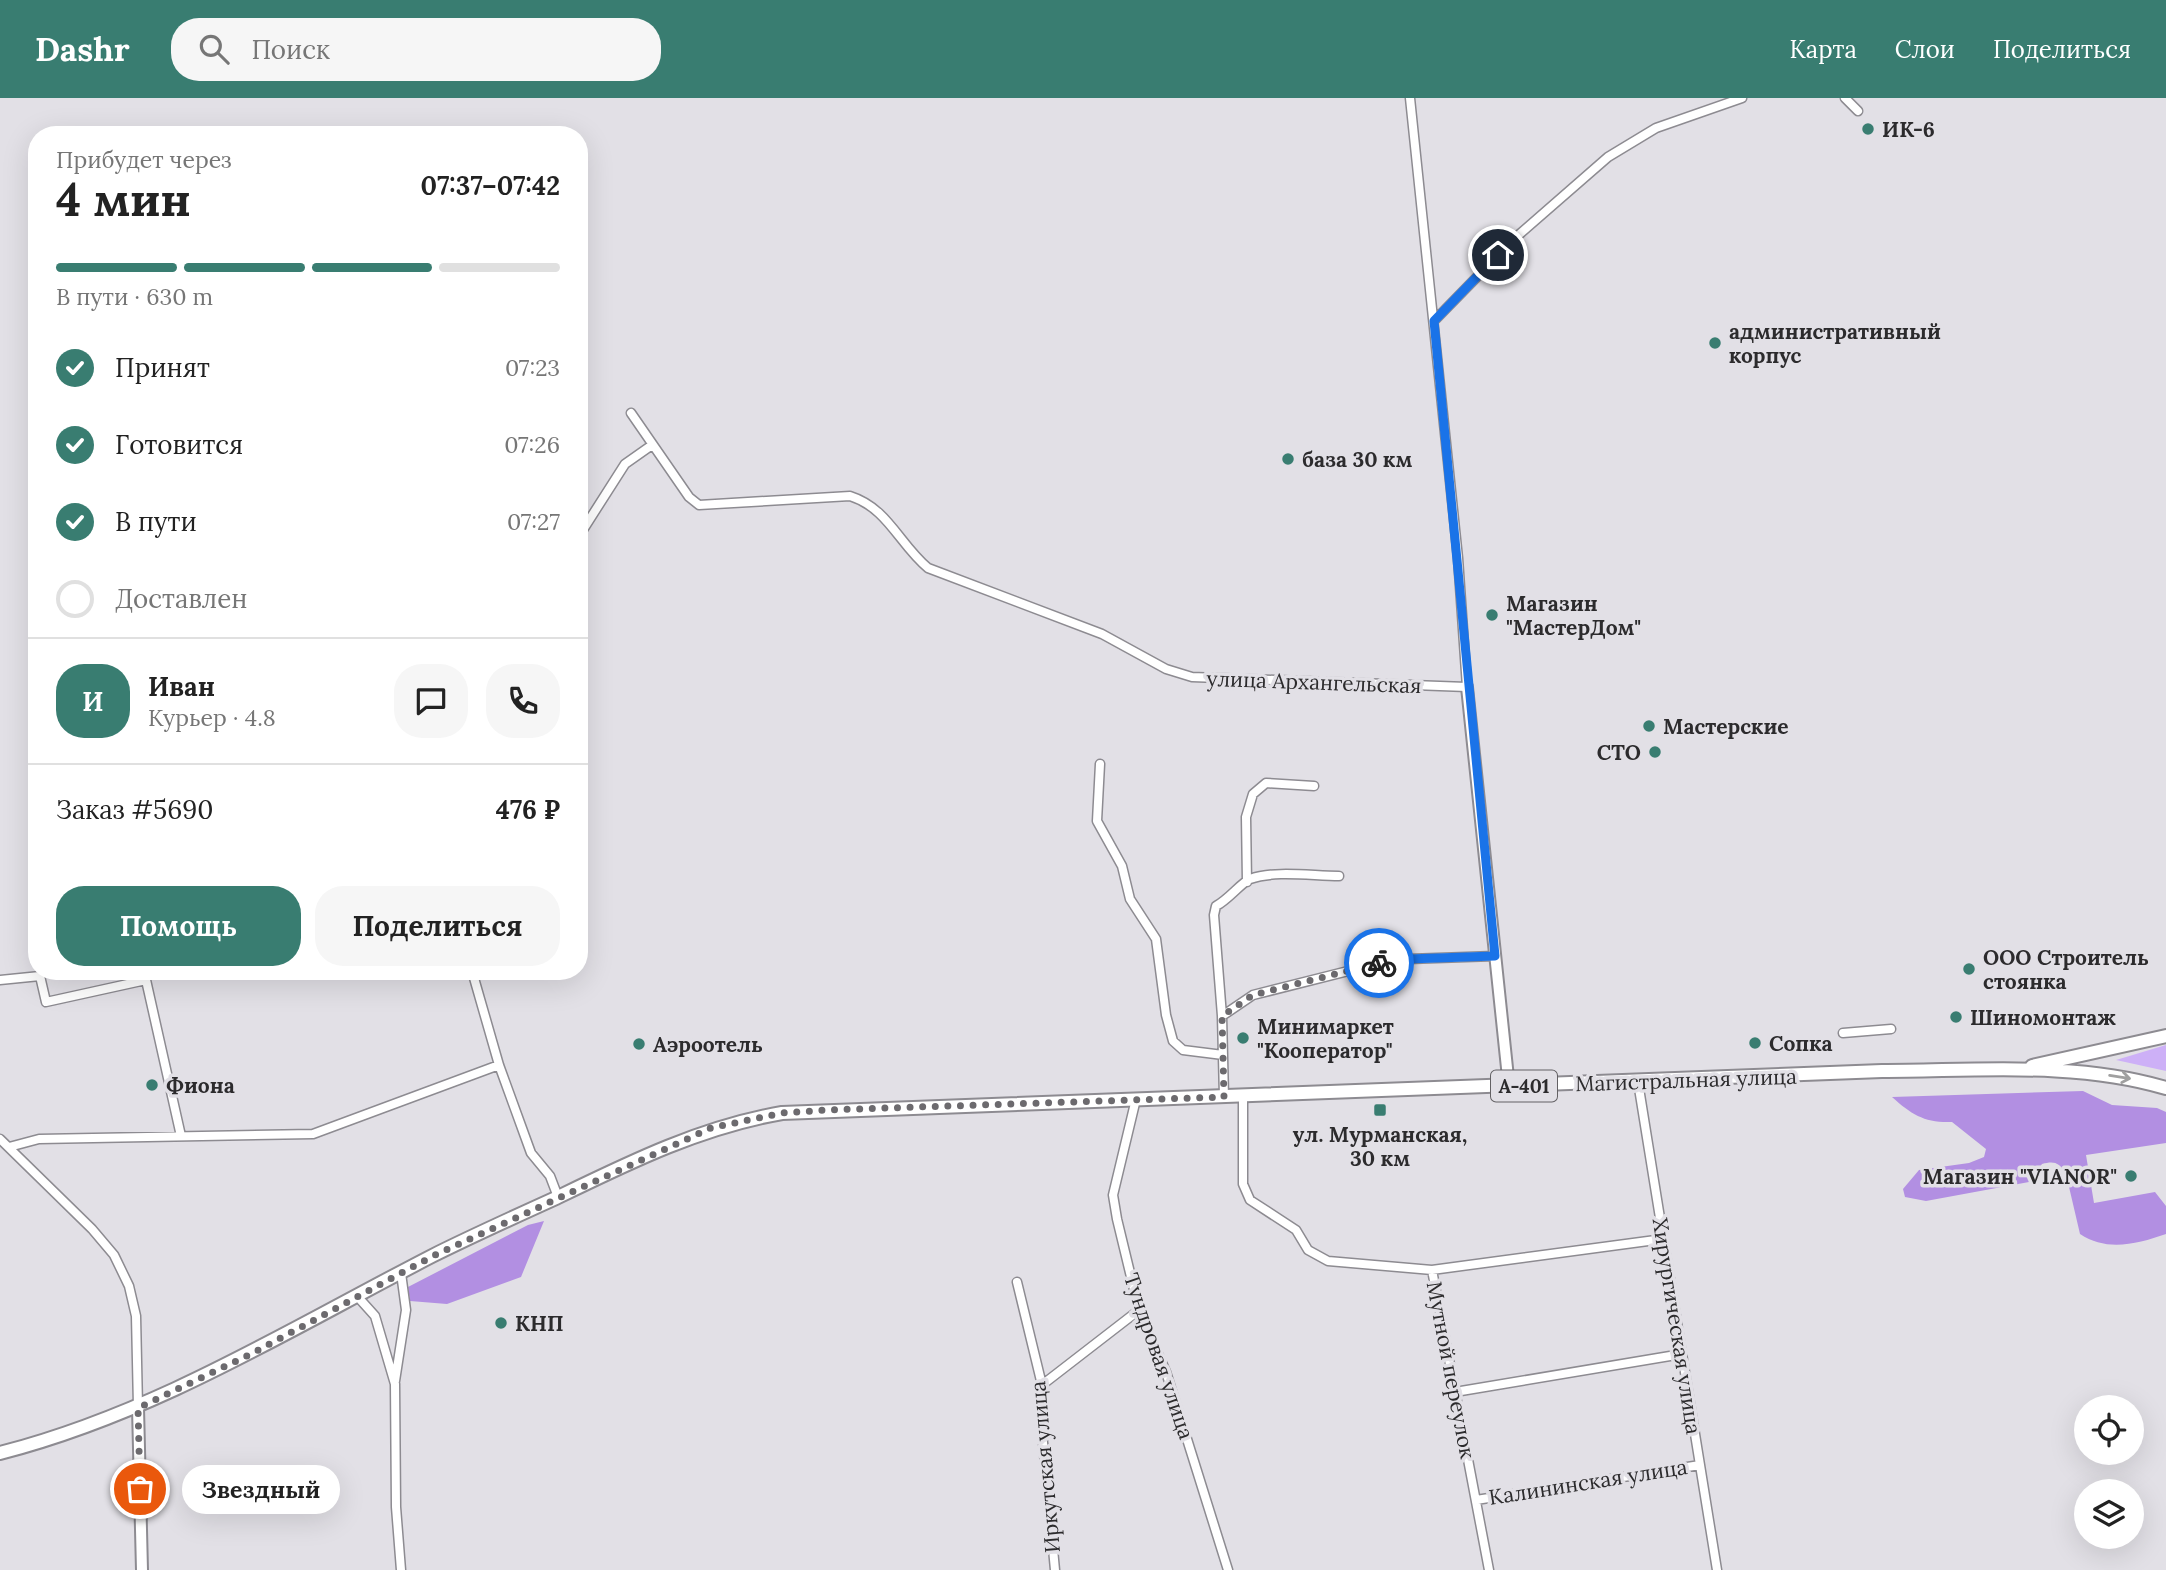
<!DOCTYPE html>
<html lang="ru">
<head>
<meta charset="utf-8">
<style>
  body { margin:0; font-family:Lora,serif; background:#f6f6f6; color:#222; height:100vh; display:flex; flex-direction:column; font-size:26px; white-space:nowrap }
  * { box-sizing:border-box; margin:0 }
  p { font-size:23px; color:#767676 }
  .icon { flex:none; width:38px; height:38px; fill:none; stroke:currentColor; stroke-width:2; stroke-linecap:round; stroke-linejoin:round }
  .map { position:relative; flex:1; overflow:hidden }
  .drawer { position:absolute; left:28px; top:28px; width:560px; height:854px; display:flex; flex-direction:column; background:#fff; border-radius:28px; box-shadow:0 7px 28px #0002 }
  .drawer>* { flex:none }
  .tools { position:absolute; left:2074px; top:1297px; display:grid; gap:14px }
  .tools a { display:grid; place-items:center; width:70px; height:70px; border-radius:50%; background:#fff; box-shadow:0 7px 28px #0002; font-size:35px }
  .pin { position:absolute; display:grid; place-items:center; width:60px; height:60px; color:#fff; margin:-30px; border:4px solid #fff; border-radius:50%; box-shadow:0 2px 7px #0007 }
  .courier { position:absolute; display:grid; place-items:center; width:70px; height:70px; margin:-35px; border:5px solid #1a73e8; border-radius:50%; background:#fff; color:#222; box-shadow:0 2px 9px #0007 }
  .bubble { position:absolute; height:49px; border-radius:24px; background:#fff; box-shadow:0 7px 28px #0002; font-size:23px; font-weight:700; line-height:49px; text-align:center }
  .head em { font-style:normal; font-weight:700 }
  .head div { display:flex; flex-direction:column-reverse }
  .head { display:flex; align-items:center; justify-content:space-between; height:119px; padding:0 28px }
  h1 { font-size:46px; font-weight:700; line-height:52px }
  .bar { display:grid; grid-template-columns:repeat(4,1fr); gap:10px 7px; align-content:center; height:84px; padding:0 28px }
  .bar i { height:9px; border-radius:5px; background:#e0e0e0 }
  .bar .selected { background:#397d71 }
  .bar p { grid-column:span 4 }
  .line { display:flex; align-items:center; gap:18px; padding:0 28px; border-top:2px solid #e0e0e0 }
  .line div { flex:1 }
  .round { display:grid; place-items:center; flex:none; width:74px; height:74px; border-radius:28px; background:#f6f6f6 }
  ol { padding:0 28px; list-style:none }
  li { display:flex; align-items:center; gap:21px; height:77px }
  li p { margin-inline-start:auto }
  li .icon { padding:7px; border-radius:50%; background:#397d71; color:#fff; stroke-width:4 }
  li:last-child { color:#767676 }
  li i { width:38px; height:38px; border:4px solid #e0e0e0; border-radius:50% }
  .primary-button { display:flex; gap:14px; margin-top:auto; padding:14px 28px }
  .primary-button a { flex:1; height:80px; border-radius:28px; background:#397d71; color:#fff; font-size:28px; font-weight:700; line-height:80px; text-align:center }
  .primary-button a+a { background:#f6f6f6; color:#222 }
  header { display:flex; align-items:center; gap:42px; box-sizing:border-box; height:98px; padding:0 35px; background:#397d71; color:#fff }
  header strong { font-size:33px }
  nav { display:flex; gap:38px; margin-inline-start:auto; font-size:24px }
  .search { width:490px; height:63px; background:#f6f6f6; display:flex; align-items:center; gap:18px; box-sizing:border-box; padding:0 24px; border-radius:28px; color:#767676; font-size:26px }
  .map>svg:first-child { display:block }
  .green { fill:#cdb0f7 }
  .forest { fill:#b28fe2 }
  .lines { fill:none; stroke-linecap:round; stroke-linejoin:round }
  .street-casing { stroke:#8d8b91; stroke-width:11 }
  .secondary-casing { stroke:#8d8b91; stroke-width:14 }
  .primary-casing { stroke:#8d8b91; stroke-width:16 }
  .street { stroke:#fff; stroke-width:8 }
  .secondary { stroke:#fff; stroke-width:10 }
  .primary { stroke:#fff; stroke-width:12 }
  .oneway { stroke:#a0a0a0 }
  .done { stroke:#6c6a6e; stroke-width:7; stroke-dasharray:0 12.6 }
  .route { stroke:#1a73e8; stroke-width:9 }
  .poi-dot { fill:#397d71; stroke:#e2e0e6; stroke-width:2.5 }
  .labels { text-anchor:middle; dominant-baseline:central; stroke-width:7; stroke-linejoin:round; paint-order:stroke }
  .shield { fill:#e2e0e6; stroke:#636164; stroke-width:2 }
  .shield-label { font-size:19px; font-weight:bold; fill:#2c2b2d }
  .poi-label { font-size:21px; font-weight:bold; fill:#2c2b2d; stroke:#e2e0e6; text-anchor:start }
  .street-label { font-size:21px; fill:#2c2b2d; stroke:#e2e0e6 }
</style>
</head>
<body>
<header>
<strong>Dashr</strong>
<div class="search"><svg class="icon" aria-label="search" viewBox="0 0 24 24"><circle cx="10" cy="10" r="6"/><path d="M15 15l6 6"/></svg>Поиск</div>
<nav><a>Карта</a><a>Слои</a><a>Поделиться</a></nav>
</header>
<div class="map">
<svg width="2166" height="1472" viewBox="0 0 2166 1472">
  <rect width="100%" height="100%" fill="#e2e0e6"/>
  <path class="green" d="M2166,947V973L2116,962Z"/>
  <path class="forest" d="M2083,993L2112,1007L2157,1010L2166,1014V1045L2086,1057L2094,1105L2155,1094L2166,1108V1136C2137,1146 2107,1154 2080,1136L2066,1076C2059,1064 2054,1063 2042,1066L2029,1084L1926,1103L1905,1099L1903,1091L1919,1072L1969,1065L1984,1059L1986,1051L1952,1024C1925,1025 1912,1017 1892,999Z
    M544,1123L521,1179L447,1206L410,1203L408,1189L528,1127Z"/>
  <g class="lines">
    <g class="street-casing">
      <path id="street" d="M1845,0L1858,13
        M1434,223L1514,141L1608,59L1656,30L1742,0
        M631,315L689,399L699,407L850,398C888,410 899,446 928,470L1102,536L1166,571L1192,579L1467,589L1458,460L1410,0
        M579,438L625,366L652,347
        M1100,666L1097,723L1122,768L1130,801L1156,841L1166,917L1173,943L1183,952L1223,957
        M1247,784L1246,719L1253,696L1266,685L1314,688
        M472,873L499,967L531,1055L550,1078L558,1099
        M0,882L40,878L46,904L146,882L181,1038
        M1222,918L1214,817L1216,808C1228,802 1242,784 1250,781C1275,772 1312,778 1339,778
        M1843,935L1891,931
        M1638,984L1717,1472
        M1243,998V1086L1250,1102L1296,1132L1308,1152L1328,1163L1432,1172L1663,1141
        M1224,999L1222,918L1253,897L1380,865L1408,861L1495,858
        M1136,1001L1113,1097L1117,1121L1139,1212L1166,1274L1228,1472
        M0,1041L92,1131L114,1157L129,1188L136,1218L138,1309
        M9,1049L39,1041L313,1036L499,967
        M1432,1172L1489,1472
        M1017,1184L1042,1287L1039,1302L1055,1472
        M357,1198L375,1218L395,1286L396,1409L401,1472
        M395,1283L406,1212L401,1175
        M1042,1287L1139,1212
        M1455,1294L1682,1256
        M1476,1402L1700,1367"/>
    </g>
    <g class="secondary-casing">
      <path id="secondary" d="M1467,589L1509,989
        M138,1310L142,1472"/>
    </g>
    <g class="primary-casing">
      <path id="primary" d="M2032,968L2166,938
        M0,1355C156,1315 290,1231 432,1158C472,1138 514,1119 556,1100C630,1064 701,1029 782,1015L1882,973C1976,973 2075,963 2166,990"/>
    </g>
    <use href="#street" class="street"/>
    <use href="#secondary" class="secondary"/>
    <use href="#primary" class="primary"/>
  </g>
  <defs><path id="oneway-shaft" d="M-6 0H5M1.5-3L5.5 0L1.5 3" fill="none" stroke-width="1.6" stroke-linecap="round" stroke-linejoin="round" transform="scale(1.75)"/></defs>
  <use class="oneway" href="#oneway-shaft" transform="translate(2120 979) rotate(9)"/>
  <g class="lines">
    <path class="done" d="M140,1391L138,1310L253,1255L433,1158L711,1030L782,1015L827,1012L1224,999L1222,918L1253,897L1379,865"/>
    <path class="route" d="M1379,865L1408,861L1495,858L1434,223L1498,157"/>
  </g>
  <g class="poi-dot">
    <circle cx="1868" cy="31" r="7"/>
    <circle cx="1715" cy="245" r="7"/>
    <circle cx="1288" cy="361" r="7"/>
    <circle cx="1492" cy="517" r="7"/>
    <circle cx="1649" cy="628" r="7"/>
    <circle cx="1655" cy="654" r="7"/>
    <circle cx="1969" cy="871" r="7"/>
    <circle cx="1956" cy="919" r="7"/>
    <circle cx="1243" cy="940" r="7"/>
    <circle cx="1755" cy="945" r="7"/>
    <circle cx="639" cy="946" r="7"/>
    <circle cx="152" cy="987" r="7"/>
    <rect x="1373" y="1005" width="14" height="14" rx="3.5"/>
    <circle cx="2131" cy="1078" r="7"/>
    <circle cx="501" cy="1225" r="7"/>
  </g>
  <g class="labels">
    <rect class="shield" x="1491" y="972.5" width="66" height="31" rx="5"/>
    <g class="shield-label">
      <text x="1524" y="988">А-401</text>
    </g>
    <g class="poi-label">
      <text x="1882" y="31">ИК-6</text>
      <text x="1729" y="233">административный<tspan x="1729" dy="24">корпус</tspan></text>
      <text x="1302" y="361">база 30 км</text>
      <text x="1506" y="505">Магазин<tspan x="1506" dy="24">"МастерДом"</tspan></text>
      <text x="1663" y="628">Мастерские</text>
      <text x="1641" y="654" text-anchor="end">СТО</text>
      <text x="1983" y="859">ООО Строитель<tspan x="1983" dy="24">стоянка</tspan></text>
      <text x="1970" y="919">Шиномонтаж</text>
      <text x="1257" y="928">Минимаркет<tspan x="1257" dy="24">"Кооператор"</tspan></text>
      <text x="1769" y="945">Сопка</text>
      <text x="653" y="946">Аэроотель</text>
      <text x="166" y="987">Фиона</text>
      <text x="1380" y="1036" text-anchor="middle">ул. Мурманская,<tspan x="1380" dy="24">30 км</tspan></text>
      <text x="2117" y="1078" text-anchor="end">Магазин "VIANOR"</text>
      <text x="515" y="1225">КНП</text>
    </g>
    <g class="street-label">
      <text transform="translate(1314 584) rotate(2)">улица Архангельская</text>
      <text transform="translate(1686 982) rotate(-2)">Магистральная улица</text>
      <text transform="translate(1677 1228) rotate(81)">Хирургическая улица</text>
      <text transform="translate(1159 1258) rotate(71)">Тундровая улица</text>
      <text transform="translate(1451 1272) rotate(79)">Мутной переулок</text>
      <text transform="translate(1045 1369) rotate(-95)">Иркутская улица</text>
      <text transform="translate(1588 1384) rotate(-9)">Калининская улица</text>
    </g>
  </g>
</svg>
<div class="tools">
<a><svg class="icon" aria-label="locate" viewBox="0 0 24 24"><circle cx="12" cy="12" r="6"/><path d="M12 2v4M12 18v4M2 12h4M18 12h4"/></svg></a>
<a><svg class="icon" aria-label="layers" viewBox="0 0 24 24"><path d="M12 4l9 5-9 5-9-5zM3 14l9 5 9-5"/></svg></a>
</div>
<div class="pin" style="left:140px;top:1391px;background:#ea580c"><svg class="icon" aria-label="bag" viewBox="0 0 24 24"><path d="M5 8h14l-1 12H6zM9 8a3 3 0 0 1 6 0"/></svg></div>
<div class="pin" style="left:1498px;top:157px;background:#1f2937"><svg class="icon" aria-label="home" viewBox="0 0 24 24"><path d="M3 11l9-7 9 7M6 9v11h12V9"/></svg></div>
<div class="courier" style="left:1379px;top:865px"><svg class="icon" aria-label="bike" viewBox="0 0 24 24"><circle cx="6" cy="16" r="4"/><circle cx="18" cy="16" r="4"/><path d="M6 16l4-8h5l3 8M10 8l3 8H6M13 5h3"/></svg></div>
<div class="bubble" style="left:182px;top:1367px;width:158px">Звездный</div>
<section class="drawer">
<div class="head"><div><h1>4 мин</h1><p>Прибудет через</p></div><em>07:37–07:42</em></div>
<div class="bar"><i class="selected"></i><i class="selected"></i><i class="selected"></i><i></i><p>В пути · 630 m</p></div>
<ol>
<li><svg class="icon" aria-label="check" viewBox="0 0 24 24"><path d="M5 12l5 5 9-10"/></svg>Принят<p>07:23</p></li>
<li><svg class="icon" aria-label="check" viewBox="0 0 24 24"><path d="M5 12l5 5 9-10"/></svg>Готовится<p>07:26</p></li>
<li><svg class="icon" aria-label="check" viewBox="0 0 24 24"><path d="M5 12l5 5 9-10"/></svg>В пути<p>07:27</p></li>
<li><i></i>Доставлен</li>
</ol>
<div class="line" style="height:126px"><b class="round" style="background:#397d71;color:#fff">И</b><div><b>Иван</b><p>Курьер · 4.8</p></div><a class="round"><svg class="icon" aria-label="chat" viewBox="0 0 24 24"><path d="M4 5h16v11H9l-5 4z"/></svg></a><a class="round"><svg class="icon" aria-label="phone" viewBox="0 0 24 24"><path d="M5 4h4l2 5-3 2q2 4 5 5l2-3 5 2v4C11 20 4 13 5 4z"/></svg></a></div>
<div class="line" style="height:91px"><div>Заказ #5690</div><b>476 ₽</b></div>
<div class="primary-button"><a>Помощь</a><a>Поделиться</a></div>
</section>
</div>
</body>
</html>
